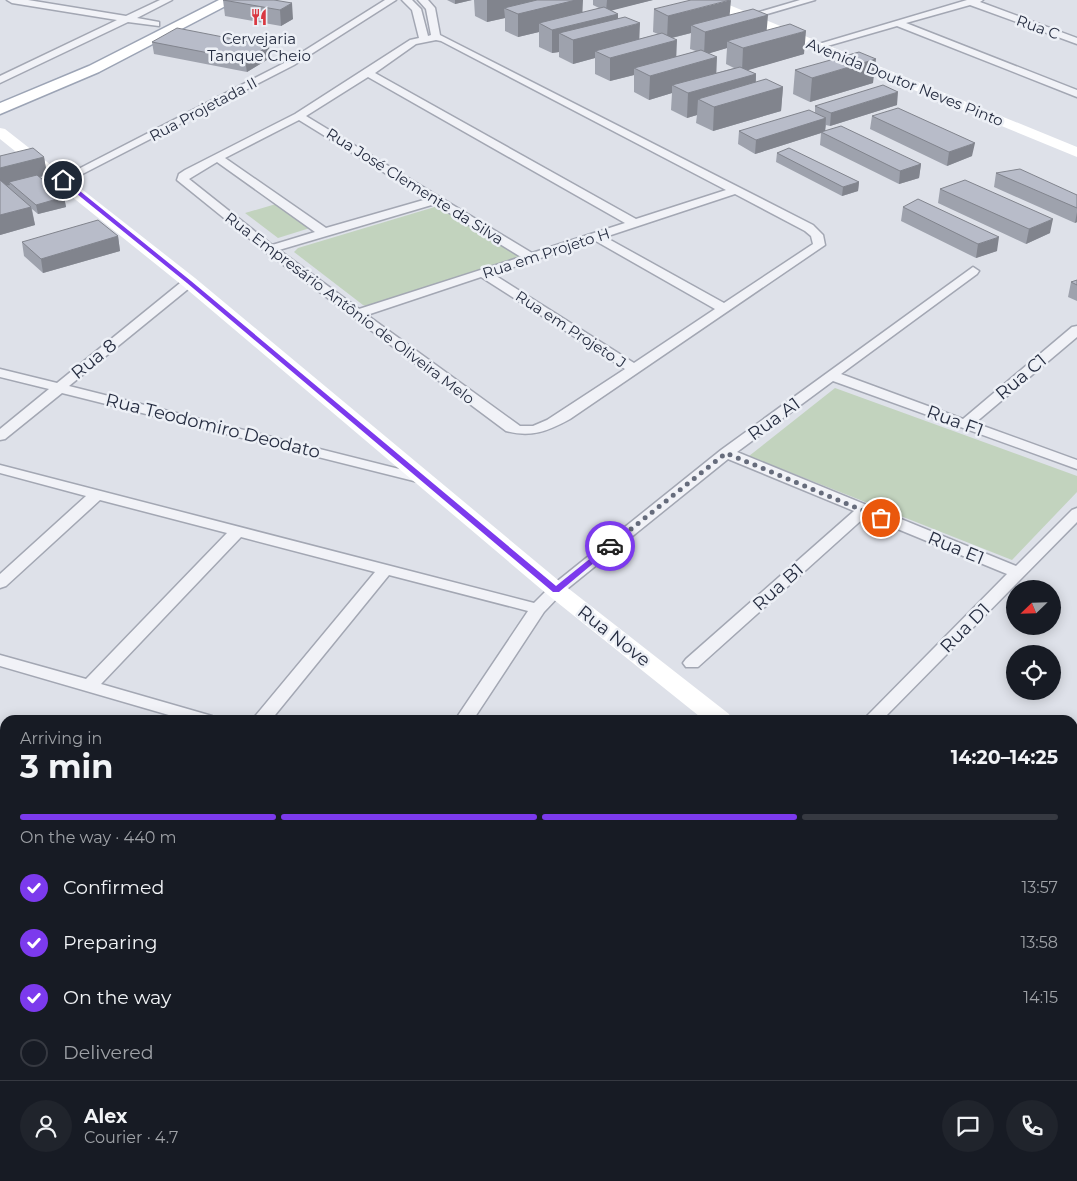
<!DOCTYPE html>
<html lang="en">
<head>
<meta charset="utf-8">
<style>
  body { margin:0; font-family:Montserrat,sans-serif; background:#20242c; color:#f1f3f6; height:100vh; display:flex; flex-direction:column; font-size:19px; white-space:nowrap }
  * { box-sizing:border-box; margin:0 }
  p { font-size:16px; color:#9ea1a6 }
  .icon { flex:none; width:28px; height:28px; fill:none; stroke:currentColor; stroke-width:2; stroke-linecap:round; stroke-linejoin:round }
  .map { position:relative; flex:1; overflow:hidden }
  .panel { position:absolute; left:0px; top:715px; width:1078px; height:466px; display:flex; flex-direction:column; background:#171b24; border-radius:15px 15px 0 0; box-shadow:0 2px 12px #0003 }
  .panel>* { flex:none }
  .needle { width:32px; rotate:247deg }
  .tools { position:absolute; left:1006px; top:580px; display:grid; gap:10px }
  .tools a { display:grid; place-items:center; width:55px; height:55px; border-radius:50%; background:#171b24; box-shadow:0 2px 12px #0003; font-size:25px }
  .pin { position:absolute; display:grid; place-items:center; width:42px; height:42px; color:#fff; margin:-21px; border:2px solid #fff; border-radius:50%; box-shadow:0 1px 5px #0007 }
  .courier { position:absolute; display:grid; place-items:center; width:50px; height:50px; margin:-25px; border:4px solid #7c3aed; border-radius:50%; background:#fff; color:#222; box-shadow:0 1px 6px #0007 }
  .head em { font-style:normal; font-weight:700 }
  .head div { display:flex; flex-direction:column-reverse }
  .head { display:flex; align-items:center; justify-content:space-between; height:85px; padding:0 20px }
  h1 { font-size:32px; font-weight:700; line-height:38px }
  .bar { display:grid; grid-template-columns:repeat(4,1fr); gap:8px 5px; align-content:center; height:60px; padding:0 20px }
  .bar i { height:6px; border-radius:4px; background:#363941 }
  .bar .active { background:#7c3aed }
  .bar p { grid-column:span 4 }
  .line { display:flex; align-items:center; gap:12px; padding:0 20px; border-top:1px solid #363941 }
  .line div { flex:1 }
  .round { display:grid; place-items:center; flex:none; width:52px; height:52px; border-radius:26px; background:#20242c }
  ol { padding:0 20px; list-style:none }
  li { display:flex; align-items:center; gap:15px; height:55px }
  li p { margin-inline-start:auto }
  li .icon { padding:5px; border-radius:50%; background:#7c3aed; color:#fff; stroke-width:4 }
  li:last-child { color:#9ea1a6 }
  li i { width:28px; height:28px; border:2px solid #363941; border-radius:50% }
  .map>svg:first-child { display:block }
  .green { fill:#c2d3be }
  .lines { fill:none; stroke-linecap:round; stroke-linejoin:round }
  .street-casing { stroke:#a3a7b3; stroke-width:3 }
  .primary-casing { stroke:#9ca4b5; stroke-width:3 }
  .street { fill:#f1f2f7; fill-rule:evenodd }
  .secondary { fill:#fff; fill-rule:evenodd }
  .primary { fill:#fff; fill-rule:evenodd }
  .wall { fill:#9ea2ad; fill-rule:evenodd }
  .shaded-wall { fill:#81848d }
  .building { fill:#b8bcc9; stroke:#81848d }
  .route { fill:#7c3aed }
  .done { stroke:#666c7c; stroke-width:5; stroke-dasharray:0 9 }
  .labels { text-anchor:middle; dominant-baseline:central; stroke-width:5; stroke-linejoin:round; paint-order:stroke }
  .far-street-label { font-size:15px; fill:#262d41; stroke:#edf0f6 }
  .far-poi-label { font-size:15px; fill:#262d41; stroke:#edf0f6 }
  .street-label { font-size:18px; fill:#262d41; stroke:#edf0f6 }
</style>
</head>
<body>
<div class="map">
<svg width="1077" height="1181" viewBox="0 0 1077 1181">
  <rect width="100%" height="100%" fill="#dee1e9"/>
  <path class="green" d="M276,204L310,228L278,238L245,213Z
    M438,206L450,208L525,254L523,261L371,308L363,305L294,252L298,248Z
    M835,388L1077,476V492L1012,560L749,456Z"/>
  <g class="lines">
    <g class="street-casing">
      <path id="street" d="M7,0H28L126,16L160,0H172L137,18L159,22V26L128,22L0,83V76L117,20L12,3Z
        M385,0H396L294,65L67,182H59L57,180L288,61Z
        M402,0H412L421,9L428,36L431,35L426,9L418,0H428L435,8L440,35L813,225L823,235L825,245L570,419C548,431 531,438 506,431L266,252L177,180L179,174L185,170L295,114L410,40L419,38L412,10ZM436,40L441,41L726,190L636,219L375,73L416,44ZM368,77L625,223L532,253L306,116ZM299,120L427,199L326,228L225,158ZM217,162L315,232L272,245L189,179ZM735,194L805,231L811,236L813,244L724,303L605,237ZM435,204L521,257L359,309L279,250ZM594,240L715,309L634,363L493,274ZM481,277L625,369L547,420L533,426H520L367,315Z
        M800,0H815L747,20L742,17Z
        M967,0H983L980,2L1077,38V44L970,5L906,23L1077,90V97L897,26L817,49L812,46Z
        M973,267L979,271L977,274L841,374L963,419L1072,327L1077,326V337L975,423L1077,460V469L833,381L737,452L1016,566L1072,510L1077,508V522L882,720H863L1007,574L866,516L698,667H686L683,663L686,659L854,511L728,459L562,593L544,612L473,720H455L528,611L389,575L271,720H252L375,572L241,537L101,684L212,716L215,720H186L0,666V655L86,679L227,533L100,500L6,586L0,588V574L86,496L0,473V465L534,603L550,587L721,450Z
        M189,278L193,279L195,282L193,285L69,386L431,477L433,480L431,483L426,484L62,393L5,439L0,440V429L49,389L0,377V369L57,383L185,279Z
        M1077,751V767L1072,768V752Z
        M0,809L5,811V825L0,823Z
        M270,1176H294V1181H270Z
        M981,1176H1006L1009,1181H984Z"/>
    </g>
    <g class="primary-casing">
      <path id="primary" d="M219,0H237L99,72L0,114V103L89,66Z"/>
    </g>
    <use href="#street" class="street"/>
    <path class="secondary" d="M700,0H717L1077,147V157L702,3Z
      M0,128L5,129L195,278L564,585L729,714L732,720H704L548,595L183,286L0,139Z
      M1072,985L1077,986V1012L1072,1010Z"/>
    <use href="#primary" class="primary"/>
  </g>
  <path class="wall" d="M223,0H274L293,19L281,26L225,16Z
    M447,0H472L455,4Z
    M474,0H576L583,13L599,8L593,5V0H653L611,10L618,14V19L639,39L658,34L653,32L654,9L730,15L766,30L804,54L747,70L756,74V82L783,87L781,111L713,131L696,123L697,115L687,118L671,110L672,93L649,100L634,92V75L610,81L595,74V58L573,64L559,57V52L552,53L539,47V32L518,37L505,31V18L487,22L475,16ZM691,33L690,49L696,51L676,57L672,38ZM727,48L726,64L734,68L716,73L709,53Z
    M152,42L269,46L270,58L247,72L154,54Z
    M795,70L873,83L810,102L793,94Z
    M897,105L830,126L826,125L825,131L921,164L919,178L899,184L820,145L821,133L755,154L738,144L739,131L815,113V106Z
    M872,116L972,156L947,166L870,129Z
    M777,153L859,182L858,191L842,196L776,162Z
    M0,156L44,157L47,175L40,177L64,197L66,207L38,214L32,209L35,225L0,235Z
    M996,173L1077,195V222L1075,223L994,187Z
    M940,189L1050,233L1026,244L938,203Z
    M903,207L997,251L976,258L901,221Z
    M118,236L120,251L43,273L24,256L22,242Z
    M1077,280V301L1068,297L1071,282Z"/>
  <path class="shaded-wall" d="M455,0H472L455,4Z
    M487,0H583L582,21L539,23V32L518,37V14L504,8L505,18L487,22Z
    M607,0H653L606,12Z
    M731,0L729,22L691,25V33L667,39L668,16Z
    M292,3L293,19L281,26L280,10Z
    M618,14V29L640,23L639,46L595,51V58L573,64V40L559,33V52L552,53V30Z
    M768,15L766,38L727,41V48L704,55L705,32Z
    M806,31L804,54L742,72L743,48Z
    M677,40L676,63L634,68V75L610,81V58Z
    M269,46L270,58L247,72L245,60Z
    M717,57L716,81L672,85V93L649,100L650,76Z
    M876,59L873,83L810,102L812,78Z
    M756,74L755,95L783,87L781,111L713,131L714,107L698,99L697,115L687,118L688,93Z
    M898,92L897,105L830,126L831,113Z
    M826,118L825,132H821V133L755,154L756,140Z
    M975,143L972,156L947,166L949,152Z
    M44,157L47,175L12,184L9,182L10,185L0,187V168Z
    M921,164L919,178L899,184L900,171Z
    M859,182L858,191L842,196L843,187Z
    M64,197L66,207L38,214L36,205Z
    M31,207L35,225L0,235V215Z
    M1077,212V222L1075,223Z
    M1053,219L1050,233L1026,244L1029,229Z
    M118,236L120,251L43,273L41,259Z
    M999,237L997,251L976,258L978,244Z"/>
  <path class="building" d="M223,0H274L292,3L280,10Z
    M537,0H576L518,14L504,8Z
    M691,0H730L668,16L654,9Z
    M604,7L618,14L552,30L539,23Z
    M753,9L768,15L705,32L691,25Z
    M625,17L640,23L573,40L559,33Z
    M790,24L806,31L743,48L727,41Z
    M177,28L269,46L245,60L152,42Z
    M662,33L677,40L610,58L595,51Z
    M701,50L717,57L650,76L634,68Z
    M859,52L876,59L812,78L795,70Z
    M740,67L756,74L688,93L672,85Z
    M766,79L783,87L714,107L698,99Z
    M883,85L898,92L831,113L815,106Z
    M898,108L975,143L949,152L872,116Z
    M809,110L826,118L756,140L739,131Z
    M841,126L921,164L900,171L821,132Z
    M33,148L44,157L0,168V156Z
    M789,148L859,182L843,187L777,153Z
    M1020,169L1077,195V208L996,173Z
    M37,175L64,197L36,205L9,182Z
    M0,180L31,207L0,215Z
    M965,180L1053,219L1029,229L940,189Z
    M918,199L999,237L978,244L903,207Z
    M98,220L118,236L41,259L22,242Z
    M1077,280V285L1071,282Z"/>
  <path class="route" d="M61,179H65L191,281L556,586L607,545L614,546L559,592H553L187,283L61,181Z"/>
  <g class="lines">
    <path class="done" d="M610,546L726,453L881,518"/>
  </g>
  <defs>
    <g id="restaurant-bare" transform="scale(1.35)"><path d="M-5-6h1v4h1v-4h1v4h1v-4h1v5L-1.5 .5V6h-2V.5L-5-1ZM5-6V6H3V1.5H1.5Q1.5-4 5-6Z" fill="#d93841" stroke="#edf0f6" stroke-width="2.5" paint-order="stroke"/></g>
  </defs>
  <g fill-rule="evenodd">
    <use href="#restaurant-bare" x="259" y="17"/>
  </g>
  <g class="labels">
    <g class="far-street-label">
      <text transform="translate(1038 27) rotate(20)">Rua C</text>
      <text transform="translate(905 82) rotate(22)">Avenida Doutor Neves Pinto</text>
      <text transform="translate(203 109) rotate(-28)">Rua Projetada II</text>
      <text transform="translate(415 186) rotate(32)">Rua José Clemente da Silva</text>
      <text transform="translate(546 253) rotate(-18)">Rua em Projeto H</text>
      <text transform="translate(350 308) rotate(37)">Rua Empresário Antônio de Oliveira Melo</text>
      <text transform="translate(571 329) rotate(33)">Rua em Projeto J</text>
    </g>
    <g class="far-poi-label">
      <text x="259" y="38">Cervejaria<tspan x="259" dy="17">Tanque Cheio</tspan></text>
    </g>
    <g class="street-label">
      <text transform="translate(94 359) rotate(-39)">Rua 8</text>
      <text transform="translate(1021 377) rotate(-40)">Rua C1</text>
      <text transform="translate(774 419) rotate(-36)">Rua A1</text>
      <text transform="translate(955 421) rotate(20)">Rua F1</text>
      <text transform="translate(213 426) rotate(14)">Rua Teodomiro Deodato</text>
      <text transform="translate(956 548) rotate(22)">Rua E1</text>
      <text transform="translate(778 587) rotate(-42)">Rua B1</text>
      <text transform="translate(965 628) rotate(-45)">Rua D1</text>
      <text transform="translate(614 636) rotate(38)">Rua Nove</text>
    </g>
  </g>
</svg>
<div class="tools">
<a><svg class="needle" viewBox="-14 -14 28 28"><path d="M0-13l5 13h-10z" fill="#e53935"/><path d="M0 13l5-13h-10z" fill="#9ea1a6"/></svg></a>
<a><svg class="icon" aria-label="locate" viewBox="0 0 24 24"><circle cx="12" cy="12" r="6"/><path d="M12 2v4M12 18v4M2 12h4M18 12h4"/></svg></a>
</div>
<div class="pin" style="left:881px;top:518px;background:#ea580c"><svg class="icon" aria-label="bag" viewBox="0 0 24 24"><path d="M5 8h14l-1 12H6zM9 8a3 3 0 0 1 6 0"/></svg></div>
<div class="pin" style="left:63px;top:180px;background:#1f2937"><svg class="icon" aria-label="home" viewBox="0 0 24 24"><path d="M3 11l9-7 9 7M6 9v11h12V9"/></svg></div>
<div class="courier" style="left:610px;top:546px"><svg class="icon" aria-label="car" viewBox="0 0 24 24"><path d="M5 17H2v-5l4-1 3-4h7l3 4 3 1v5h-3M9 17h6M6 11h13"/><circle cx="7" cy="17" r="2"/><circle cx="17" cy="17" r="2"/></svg></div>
<section class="panel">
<div class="head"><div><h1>3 min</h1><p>Arriving in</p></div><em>14:20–14:25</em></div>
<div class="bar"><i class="active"></i><i class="active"></i><i class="active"></i><i></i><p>On the way · 440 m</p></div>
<ol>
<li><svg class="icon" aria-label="check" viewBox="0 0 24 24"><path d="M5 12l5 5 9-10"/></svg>Confirmed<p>13:57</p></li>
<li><svg class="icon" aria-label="check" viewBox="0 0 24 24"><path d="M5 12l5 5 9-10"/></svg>Preparing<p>13:58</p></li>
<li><svg class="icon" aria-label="check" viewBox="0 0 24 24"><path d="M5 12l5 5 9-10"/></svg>On the way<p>14:15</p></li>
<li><i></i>Delivered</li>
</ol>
<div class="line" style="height:90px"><a class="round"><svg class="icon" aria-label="person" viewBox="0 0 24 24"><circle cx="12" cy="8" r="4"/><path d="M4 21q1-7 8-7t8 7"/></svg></a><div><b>Alex</b><p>Courier · 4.7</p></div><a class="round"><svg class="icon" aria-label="chat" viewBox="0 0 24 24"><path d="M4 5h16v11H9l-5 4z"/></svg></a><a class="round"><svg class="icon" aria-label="phone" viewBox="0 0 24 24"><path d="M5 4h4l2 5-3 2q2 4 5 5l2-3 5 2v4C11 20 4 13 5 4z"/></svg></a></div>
</section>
</div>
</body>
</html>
